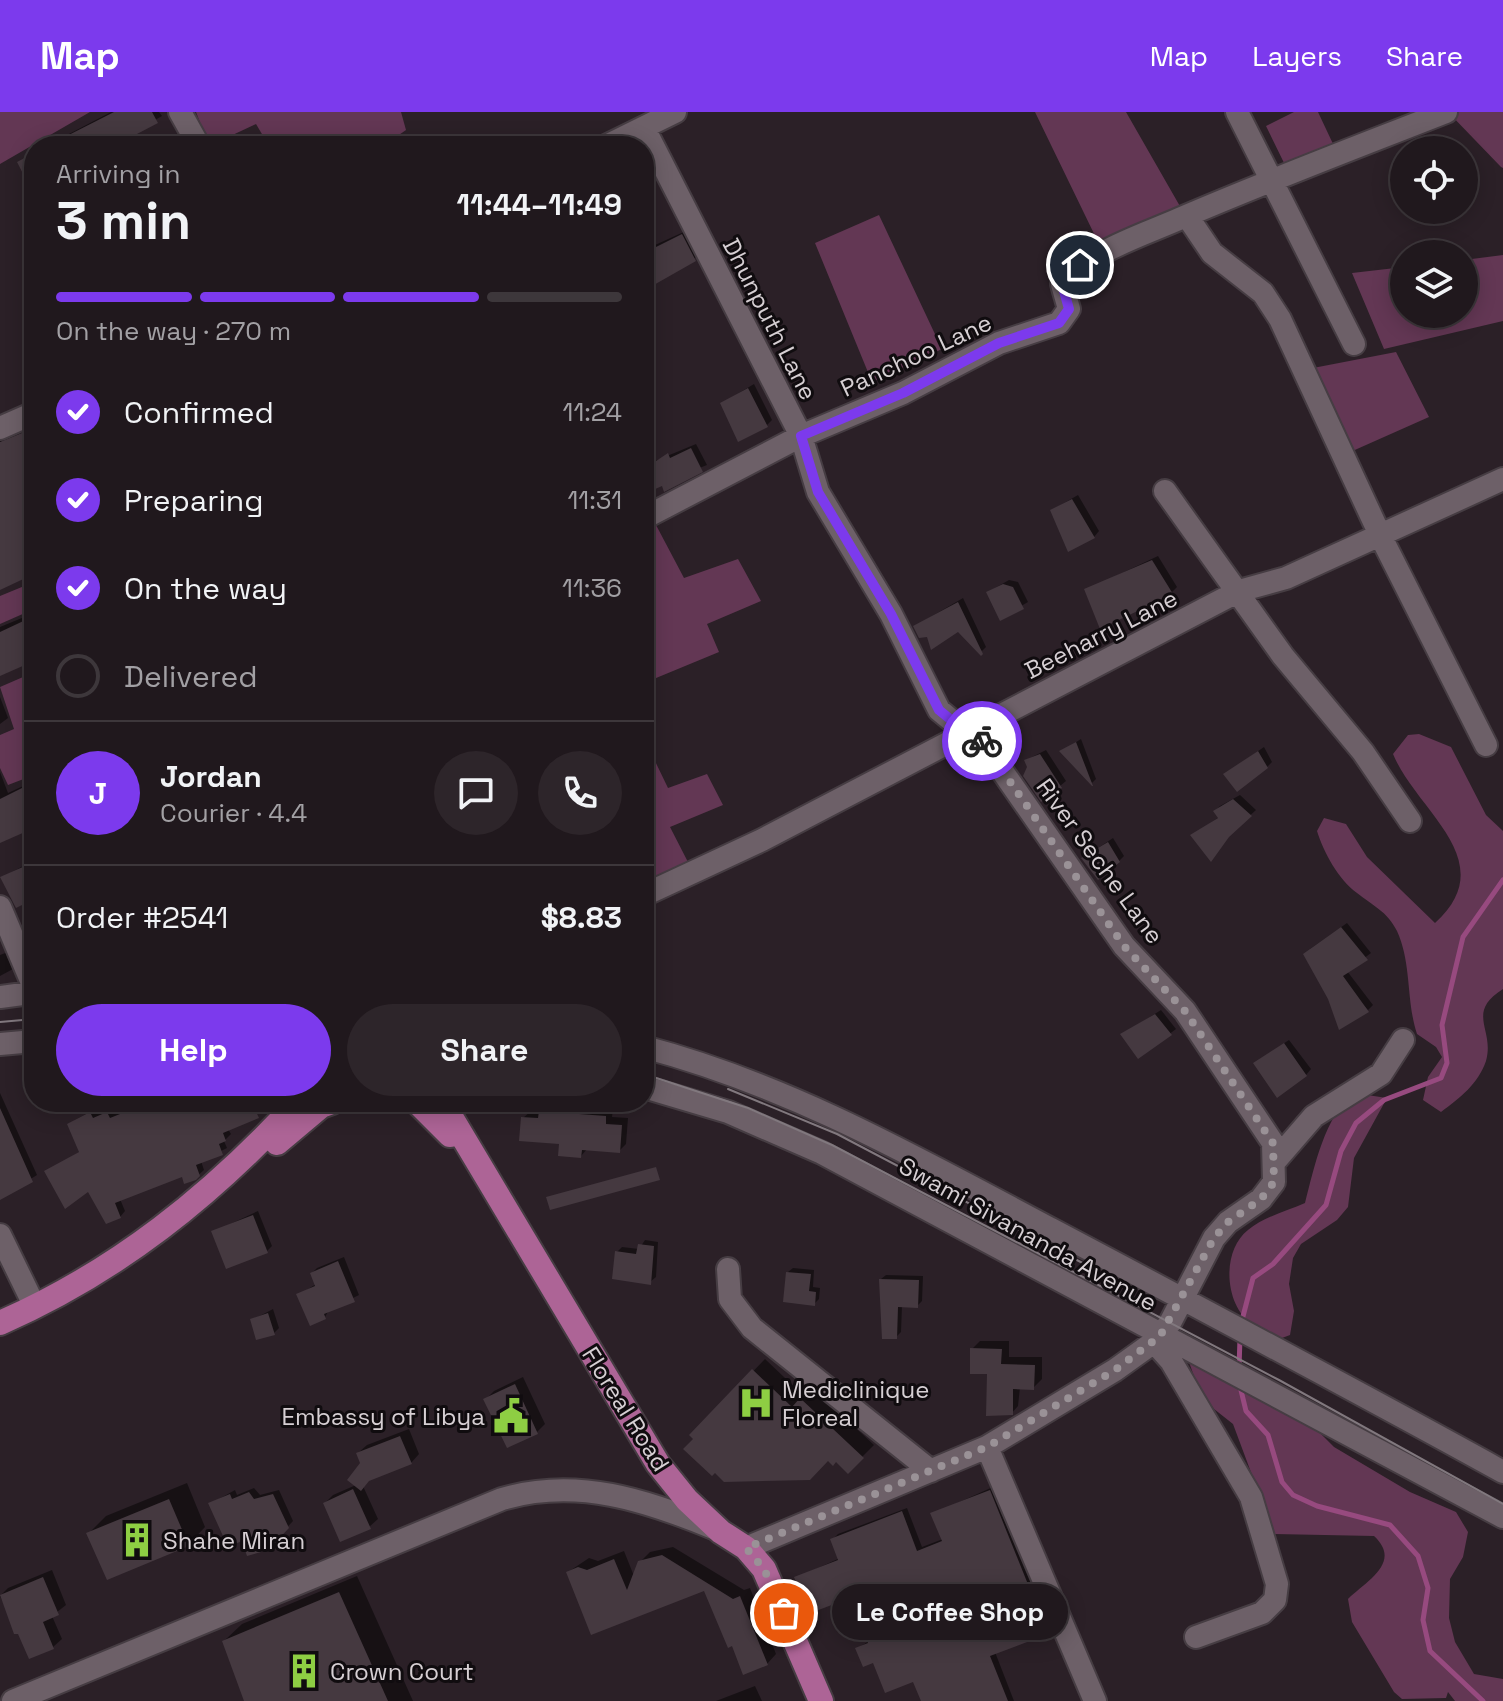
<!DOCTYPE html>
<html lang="en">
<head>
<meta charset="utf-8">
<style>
  body { margin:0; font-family:"Space Grotesk",sans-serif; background:#2d252a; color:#f1f3f6; height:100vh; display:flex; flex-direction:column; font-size:30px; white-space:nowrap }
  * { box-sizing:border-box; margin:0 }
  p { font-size:26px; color:#a2a0a4 }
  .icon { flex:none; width:44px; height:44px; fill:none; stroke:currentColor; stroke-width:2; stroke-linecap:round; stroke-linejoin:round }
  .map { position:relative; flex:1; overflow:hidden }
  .details { position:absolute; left:24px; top:24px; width:630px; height:976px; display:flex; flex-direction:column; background:#20181d; border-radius:32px; box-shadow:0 4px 20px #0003,0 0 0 2px #3d373b }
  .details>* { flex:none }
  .fabs { position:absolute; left:1390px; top:24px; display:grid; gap:16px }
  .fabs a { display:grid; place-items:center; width:88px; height:88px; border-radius:50%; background:#20181d; box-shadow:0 4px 20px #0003,0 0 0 2px #3d373b; font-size:40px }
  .pin { position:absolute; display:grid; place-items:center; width:68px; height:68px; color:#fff; margin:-34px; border:4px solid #fff; border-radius:50%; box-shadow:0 2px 8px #0007 }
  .courier { position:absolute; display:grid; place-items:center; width:80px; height:80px; margin:-40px; border:6px solid #7c3aed; border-radius:50%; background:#fff; color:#222; box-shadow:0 2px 10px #0007 }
  .bubble { position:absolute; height:56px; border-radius:28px; background:#20181d; box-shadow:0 4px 20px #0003,0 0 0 2px #3d373b; font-size:26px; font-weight:800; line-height:56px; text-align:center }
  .summary em { font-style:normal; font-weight:800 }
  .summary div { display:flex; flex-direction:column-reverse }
  .summary { display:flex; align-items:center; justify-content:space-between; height:136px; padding:0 32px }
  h1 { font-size:52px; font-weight:800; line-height:60px }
  .bar { display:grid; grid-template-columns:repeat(4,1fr); gap:12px 8px; align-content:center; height:96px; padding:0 32px }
  .bar i { height:10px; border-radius:6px; background:#3d373b }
  .bar .selected { background:#7c3aed }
  .bar p { grid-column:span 4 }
  .line { display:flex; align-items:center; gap:20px; padding:0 32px; border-top:2px solid #3d373b }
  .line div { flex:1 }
  .round { display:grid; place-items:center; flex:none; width:84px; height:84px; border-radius:42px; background:#2d252a }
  ol { padding:0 32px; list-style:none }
  li { display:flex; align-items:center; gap:24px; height:88px }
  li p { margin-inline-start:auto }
  li .icon { padding:8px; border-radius:50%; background:#7c3aed; color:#fff; stroke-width:4 }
  li:last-child { color:#a2a0a4 }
  li i { width:44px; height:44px; border:4px solid #3d373b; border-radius:50% }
  .button { display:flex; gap:16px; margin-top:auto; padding:16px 32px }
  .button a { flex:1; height:92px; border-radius:48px; background:#7c3aed; color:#fff; font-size:32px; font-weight:800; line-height:92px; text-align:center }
  .button a+a { background:#2d252a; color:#f1f3f6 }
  header { display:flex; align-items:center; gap:48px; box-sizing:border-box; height:112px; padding:0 40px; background:#7c3aed; color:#fff }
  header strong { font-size:38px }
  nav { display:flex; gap:44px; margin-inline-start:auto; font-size:28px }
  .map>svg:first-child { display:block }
  .green { fill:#633754 }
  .shadow { fill:#0007 }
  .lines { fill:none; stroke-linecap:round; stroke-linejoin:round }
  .stream { stroke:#974a7f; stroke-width:5 }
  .building { fill:#453940 }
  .minor-casing { stroke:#463d43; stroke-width:26 }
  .major-casing { stroke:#463d43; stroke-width:28 }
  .minor { stroke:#6d6068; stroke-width:22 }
  .major { stroke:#ad6496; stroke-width:24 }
  .tram { stroke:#81787e; stroke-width:2 }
  .done { stroke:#9a9297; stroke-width:8; stroke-dasharray:0 14.4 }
  .route { stroke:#7c3aed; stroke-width:10 }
  .labels { text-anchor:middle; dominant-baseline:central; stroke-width:6; stroke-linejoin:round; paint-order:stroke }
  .street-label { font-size:24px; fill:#d6cfd3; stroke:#100c0f }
  .poi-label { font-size:24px; fill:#d6cfd3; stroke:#100c0f; text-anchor:start }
</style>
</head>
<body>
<header>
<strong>Map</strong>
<nav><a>Map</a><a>Layers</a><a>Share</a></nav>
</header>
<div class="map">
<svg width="1503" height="1589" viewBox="0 0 1503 1589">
  <rect width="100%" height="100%" fill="#2b2027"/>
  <path class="green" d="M0,0H90L0,52Z
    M196,0H401L406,18L383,34H269L256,12L209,34Z
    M1035,0H1126L1181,96L1099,132Z
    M1294,0H1318L1334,34L1286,55L1266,14Z
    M1448,0H1503V56L1501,55Z
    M879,103L942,237L872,270L815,131Z
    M1503,143V209L1384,237L1352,161L1404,155V202H1464V148Z
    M1396,240L1429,305L1348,341L1313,256Z
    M656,413L684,466L738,447L761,489L707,512L719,540L644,571V418Z
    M34,470V497L0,512V484Z
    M30,562L34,571V663L8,673L0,656V623L14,617L0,575Z
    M1419,622L1451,635L1486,703L1503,719V877C1465,901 1495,917 1486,949C1478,972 1460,986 1441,1000L1423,988L1428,965L1442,945L1436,935L1417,922C1406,889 1412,852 1397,819C1387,799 1373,794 1357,781C1338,767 1324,741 1317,719L1324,706L1346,712L1367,745L1435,811C1503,749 1417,700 1393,642L1408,623Z
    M654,647L668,676L707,662L723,693L670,715L690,754L644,775V651Z
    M1354,981L1387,986L1354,1046L1348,1095L1337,1108L1301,1132L1293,1146L1289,1172L1294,1199L1290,1223L1282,1226C1273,1222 1262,1219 1253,1213C1224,1194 1221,1139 1248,1118C1263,1105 1287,1099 1305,1091C1314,1056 1325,1003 1354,981Z
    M1189,1250L1315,1316L1334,1335L1410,1380L1456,1400L1468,1420L1463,1445L1450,1467L1449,1506L1455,1530L1474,1562L1503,1567V1589H1455L1448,1580L1446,1586L1402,1587L1394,1580L1352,1510L1348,1487C1368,1468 1402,1450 1374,1424L1274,1422L1233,1312L1214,1297L1196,1270Z"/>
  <path class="shadow" d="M111,0H159L162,4L110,34H46Z
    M688,118L700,143L644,176V138Z
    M754,272L772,308L767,313L722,291Z
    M644,273L655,298L644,305Z
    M34,314V461L0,476V327Z
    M696,332L707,353L662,371L655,349Z
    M1078,383L1099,419L1094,425L1052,398Z
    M1158,444L1177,475L1172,480L1086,478Z
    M1009,468L1018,470L1028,490L1001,506L988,480Z
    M963,486L986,535L982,539L958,518L928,522L915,514Z
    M34,501V547L0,562V515Z
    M0,585L8,606L0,612Z
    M1081,627L1096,667L1092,671L1062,639Z
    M1264,635L1272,650L1267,655L1225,662Z
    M1046,638L1066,669L1060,674L1026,648Z
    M0,660L8,681L34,669V719L31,721L29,716L0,729Z
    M1240,683L1256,698L1233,719L1192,724L1219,705L1215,699L1220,694Z
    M1113,726L1124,744L1119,749L1083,746Z
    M34,748V808L25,790L3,765Z
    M1347,811L1371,841L1347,859L1373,893L1368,898L1310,837Z
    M8,840L13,857L0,864V843Z
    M1161,898L1176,917L1139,945L1123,922Z
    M1289,928L1311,957L1306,963L1260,947Z
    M0,981L37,1063L0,1086Z
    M146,990H259L263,999L228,1017L231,1022L224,1029L227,1036L201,1049L204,1058L195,1066L183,1063L120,1087L125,1099L120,1105L89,1077L46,1060L81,1039L69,1013L75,1008L95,997L98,1002L113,996L115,1002Z
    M548,993L613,997L612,1005L628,1006L626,1032L619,1039L588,1036L581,1044L523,1006L531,999H541Z
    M258,1099L272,1134L267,1139L213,1120Z
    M645,1128L658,1130L656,1165L650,1170L617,1140L622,1135L639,1137Z
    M344,1145L359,1183L329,1198L325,1205L299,1183L316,1172L312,1161L317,1156Z
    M793,1156L814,1158L813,1175L820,1176L819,1187L814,1192L788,1160Z
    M886,1163L923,1164L922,1189L917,1194H902L901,1220L896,1225L881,1167Z
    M273,1197L279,1216L274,1221L252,1208Z
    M980,1229H1009V1245H1042V1267L1033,1276L1020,1275L1018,1294L1010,1303L989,1260L972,1237Z
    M765,1247L804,1284L813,1276L874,1333L848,1359L836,1348L692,1323Z
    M523,1265L545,1312L537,1320L486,1287L494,1279Z
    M409,1317L419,1342L411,1351L371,1366L363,1374L378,1407L369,1415L325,1391L333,1383L356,1373L362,1351L358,1341L367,1333Z
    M187,1371L205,1415L188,1433L88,1422L106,1404Z
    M995,1374L1052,1515L995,1540L1014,1589H923L914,1567L858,1536L869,1529L851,1483L796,1466L840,1446L832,1428L838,1422L907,1396L922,1435L943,1427L933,1402Z
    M254,1376L260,1383L279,1378L293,1409L267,1437L243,1427L210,1392L235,1378L237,1383Z
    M673,1435L744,1478L750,1476L776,1542L767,1552L705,1476L592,1520L568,1460L589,1446L598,1449L624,1439L634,1464L639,1451L650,1440Z
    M52,1458L66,1493L52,1504L62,1527L53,1535L30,1545L0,1484L8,1476Z
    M357,1464L413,1589H246L224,1529L242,1512Z
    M755,1574L762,1589H716Z"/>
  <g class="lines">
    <path class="stream" d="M1241,1212L1253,1166L1273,1152L1326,1093L1341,1039L1356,1011L1384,988L1441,966L1447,951L1442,913L1463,825L1503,768
      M1239,1256L1240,1226
      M1239,1270L1246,1299L1268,1323L1282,1370L1293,1383L1317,1394L1390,1413L1418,1444L1428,1476L1423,1508L1430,1539L1483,1589"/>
  </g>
  <path class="building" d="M114,0H152L158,11L114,34H47Z
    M34,41V83L17,50Z
    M682,122L696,149L652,174L644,158V141Z
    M748,276L768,315L738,330L720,291Z
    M34,316V349L29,351L34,363V462L0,478V330Z
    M691,336L703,360L664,380L662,374L653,378L644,357L668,341L670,346Z
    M1072,387L1095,426L1068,440L1050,398Z
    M1152,448L1173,482L1100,517L1084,477Z
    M1003,472L1013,475L1024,497L1000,509L986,480Z
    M958,490L983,542L981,544L958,520L931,538L927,525L919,526L913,514Z
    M34,504V549L0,564V520Z
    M1076,630L1093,674H1092L1059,639Z
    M1258,639L1268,656L1237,680L1223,662Z
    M1040,642L1062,676L1041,690L1023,664L1027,655L1024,648Z
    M34,670V716L0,731V687Z
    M1233,687L1252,704L1229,725L1211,750L1190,723L1218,706L1213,699Z
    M1108,730L1120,750L1098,768L1081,746Z
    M34,750V813L24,792L16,796L0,765Z
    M1341,815L1368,848L1343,864L1369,900L1339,918L1328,887L1303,842Z
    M1155,902L1172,923L1138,947L1120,922Z
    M1284,931L1307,964L1277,986L1253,951Z
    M150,990H236L239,996L252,991L259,1006L223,1021L226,1029L219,1032L223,1043L196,1053L200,1064L196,1068L184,1072L182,1065L115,1091L121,1106L106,1112L88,1080L65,1097L44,1059L79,1040L67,1012L90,1000L93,1006L107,1000L110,1006Z
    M0,996L33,1070L0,1088Z
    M539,999L606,1004V1012L622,1013L620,1041L582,1038L581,1046L558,1044L559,1032L519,1029L521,1005L538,1006Z
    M656,1055L660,1068L550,1098L546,1085Z
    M253,1103L268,1141L226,1157L211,1119Z
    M638,1132L654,1134L651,1173L612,1167L615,1139L636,1142Z
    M338,1149L355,1190L324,1202L326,1207L310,1214L296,1182L315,1174L310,1161Z
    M786,1160L811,1162L809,1179L816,1180L815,1194L783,1190Z
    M879,1167L919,1168L918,1196L898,1195L897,1227H882Z
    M268,1201L275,1223L256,1228L250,1207Z
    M970,1236L1002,1237L1001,1252L1035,1253L1034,1278L1013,1277V1303L986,1304L987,1262H970Z
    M752,1257L792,1295L800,1286L864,1346L848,1362L836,1350L833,1354L828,1349L810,1368L724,1370L715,1361L712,1364L683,1337L693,1327L689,1323Z
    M515,1272L538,1322L507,1336L483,1287Z
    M400,1324L412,1352L369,1369L361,1379L347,1368L360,1351L356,1341Z
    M353,1377L371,1417L340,1430L323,1391Z
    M990,1378L1048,1522L990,1544L1008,1589H921L913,1570L885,1581L873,1551L863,1555L855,1536L868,1531L850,1486L808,1502L794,1465L838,1448L830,1427L902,1399L917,1439L942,1429L930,1401Z
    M249,1380L254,1387L273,1382L289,1416L268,1438L247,1444L242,1429L228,1435L208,1391L230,1382L232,1387Z
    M169,1387L189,1434L107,1468L86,1421Z
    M662,1443L733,1487L740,1484L768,1553L743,1563L732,1534L728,1536L704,1479L591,1523L566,1460L578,1455L587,1458L614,1447L627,1478L638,1449Z
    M43,1465L59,1503L43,1510L54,1537L29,1547L18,1522H14L0,1483Z
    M339,1480L388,1589H244L222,1529Z"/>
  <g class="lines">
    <g class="minor-casing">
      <path id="minor" d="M180,0L199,34
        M1237,0L1354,232
        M644,16L801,324L818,380L891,502L939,598L956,612L973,617L1124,834L1185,899L1273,1031L1274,1070L1261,1087L1228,1110L1214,1126L1170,1211L1154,1230L1115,1258L987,1335L746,1436
        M606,34L675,0
        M1187,104L1212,141L1263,181L1280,207L1380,423L1486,633
        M0,316L34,301
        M1165,379L1283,544L1363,640L1410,709
        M644,406L801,324L903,281L999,231L1059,211L1069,197L1062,172C1093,138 1138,125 1179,107C1267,69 1357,35 1446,0
        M644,783L762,728L1239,479L1286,466L1503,367
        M0,795L32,871L30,881L0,885
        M0,932L34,929
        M644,935C789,973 919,1047 1051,1117C1202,1197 1353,1277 1503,1360
        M644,975L728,1000L822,1041L1503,1405
        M1276,1048L1314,1004L1381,962L1403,928
        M0,1123L35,1195
        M728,1157L730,1187L752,1216L931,1359
        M1154,1230L1171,1249L1251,1385L1277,1472L1275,1488L1262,1501L1196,1525
        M987,1335L1095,1589
        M13,1589L502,1387C577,1365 646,1388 716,1417"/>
    </g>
    <g class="major-casing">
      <path id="major" d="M417,990L450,1023
        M442,990L658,1352L687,1388L721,1420L746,1436L764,1457L821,1589
        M277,1031L321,994L332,990
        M0,1211C118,1159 211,1084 298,990"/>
    </g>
    <use href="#minor" class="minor"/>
    <use href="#major" class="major"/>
    <path class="tram" d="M0,910L34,907
      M644,962L748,996L832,1033L1279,1268L1503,1392
      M728,977L837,1022L1094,1157"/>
  </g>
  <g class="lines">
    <path class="done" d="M784,1501L764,1457L746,1436L987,1335L1115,1258L1160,1224L1214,1126L1228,1110L1261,1087L1274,1070L1273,1031L1185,899L1124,834L982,629"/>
    <path class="route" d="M982,629L973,617L956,612L939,598L891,502L818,380L801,324L903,281L999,231L1059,211L1069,197L1062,172L1080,153"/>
  </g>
  <defs>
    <g id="hospital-bare" transform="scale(2.76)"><path d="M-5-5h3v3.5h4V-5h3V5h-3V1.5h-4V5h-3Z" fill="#8ece43" stroke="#100c0f" stroke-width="2.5" paint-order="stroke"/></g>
    <g id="civic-bare" transform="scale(2.76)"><path d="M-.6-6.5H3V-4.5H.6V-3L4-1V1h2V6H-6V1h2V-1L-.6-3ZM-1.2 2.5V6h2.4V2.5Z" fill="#8ece43" stroke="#100c0f" stroke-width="2.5" paint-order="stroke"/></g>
    <g id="building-bare" transform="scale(2.76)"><path d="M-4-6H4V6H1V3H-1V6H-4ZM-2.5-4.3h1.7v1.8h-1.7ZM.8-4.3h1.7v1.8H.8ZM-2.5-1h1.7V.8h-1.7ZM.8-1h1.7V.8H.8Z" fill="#8ece43" stroke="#100c0f" stroke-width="2.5" paint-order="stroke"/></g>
  </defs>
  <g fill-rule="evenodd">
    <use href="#hospital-bare" x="756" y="1291"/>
    <use href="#civic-bare" x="511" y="1304"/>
    <use href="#building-bare" x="137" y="1428"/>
    <use href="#building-bare" x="304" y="1559"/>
  </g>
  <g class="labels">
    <g class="street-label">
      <text transform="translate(770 207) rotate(63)">Dhunputh Lane</text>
      <text transform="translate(916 243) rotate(-25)">Panchoo Lane</text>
      <text transform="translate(1101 522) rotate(-27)">Beeharry Lane</text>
      <text transform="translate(1100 749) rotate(54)">River Seche Lane</text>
      <text transform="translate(1028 1122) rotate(29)">Swami Sivananda Avenue</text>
      <text transform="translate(626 1297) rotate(58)">Floreal Road</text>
    </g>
    <g class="poi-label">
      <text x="782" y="1277">Mediclinique<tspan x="782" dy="28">Floreal</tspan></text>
      <text x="485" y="1304" text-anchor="end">Embassy of Libya</text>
      <text x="163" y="1428">Shahe Miran</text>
      <text x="330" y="1559">Crown Court</text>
    </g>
  </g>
</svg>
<div class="fabs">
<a><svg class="icon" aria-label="locate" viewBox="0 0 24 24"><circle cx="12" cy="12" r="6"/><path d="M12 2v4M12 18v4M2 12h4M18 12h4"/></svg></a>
<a><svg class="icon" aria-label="layers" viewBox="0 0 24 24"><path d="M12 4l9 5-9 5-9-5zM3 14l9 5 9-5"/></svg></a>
</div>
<div class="pin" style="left:784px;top:1501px;background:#ea580c"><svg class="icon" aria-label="bag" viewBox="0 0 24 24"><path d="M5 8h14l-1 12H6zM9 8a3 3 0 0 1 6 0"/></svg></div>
<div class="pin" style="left:1080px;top:153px;background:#1f2937"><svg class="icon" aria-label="home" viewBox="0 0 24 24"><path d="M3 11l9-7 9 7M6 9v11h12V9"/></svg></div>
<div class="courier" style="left:982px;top:629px"><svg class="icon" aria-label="bike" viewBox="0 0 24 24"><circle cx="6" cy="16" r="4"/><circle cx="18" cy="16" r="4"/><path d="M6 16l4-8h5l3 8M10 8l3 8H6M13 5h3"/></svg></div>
<div class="bubble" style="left:832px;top:1472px;width:236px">Le Coffee Shop</div>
<section class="details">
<div class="summary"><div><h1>3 min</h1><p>Arriving in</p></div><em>11:44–11:49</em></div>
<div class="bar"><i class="selected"></i><i class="selected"></i><i class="selected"></i><i></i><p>On the way · 270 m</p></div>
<ol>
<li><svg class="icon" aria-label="check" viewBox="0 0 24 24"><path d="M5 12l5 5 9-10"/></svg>Confirmed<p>11:24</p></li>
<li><svg class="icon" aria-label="check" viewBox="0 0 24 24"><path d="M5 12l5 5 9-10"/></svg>Preparing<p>11:31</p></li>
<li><svg class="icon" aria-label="check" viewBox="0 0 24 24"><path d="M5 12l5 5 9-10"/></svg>On the way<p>11:36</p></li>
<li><i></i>Delivered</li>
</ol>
<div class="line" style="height:144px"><b class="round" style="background:#7c3aed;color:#fff">J</b><div><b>Jordan</b><p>Courier · 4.4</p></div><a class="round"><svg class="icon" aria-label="chat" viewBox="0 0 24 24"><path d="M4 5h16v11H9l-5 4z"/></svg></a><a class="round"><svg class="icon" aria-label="phone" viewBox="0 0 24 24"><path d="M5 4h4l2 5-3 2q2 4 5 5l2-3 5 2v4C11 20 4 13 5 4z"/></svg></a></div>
<div class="line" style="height:104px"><div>Order #2541</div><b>$8.83</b></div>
<div class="button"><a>Help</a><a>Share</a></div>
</section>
</div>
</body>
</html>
